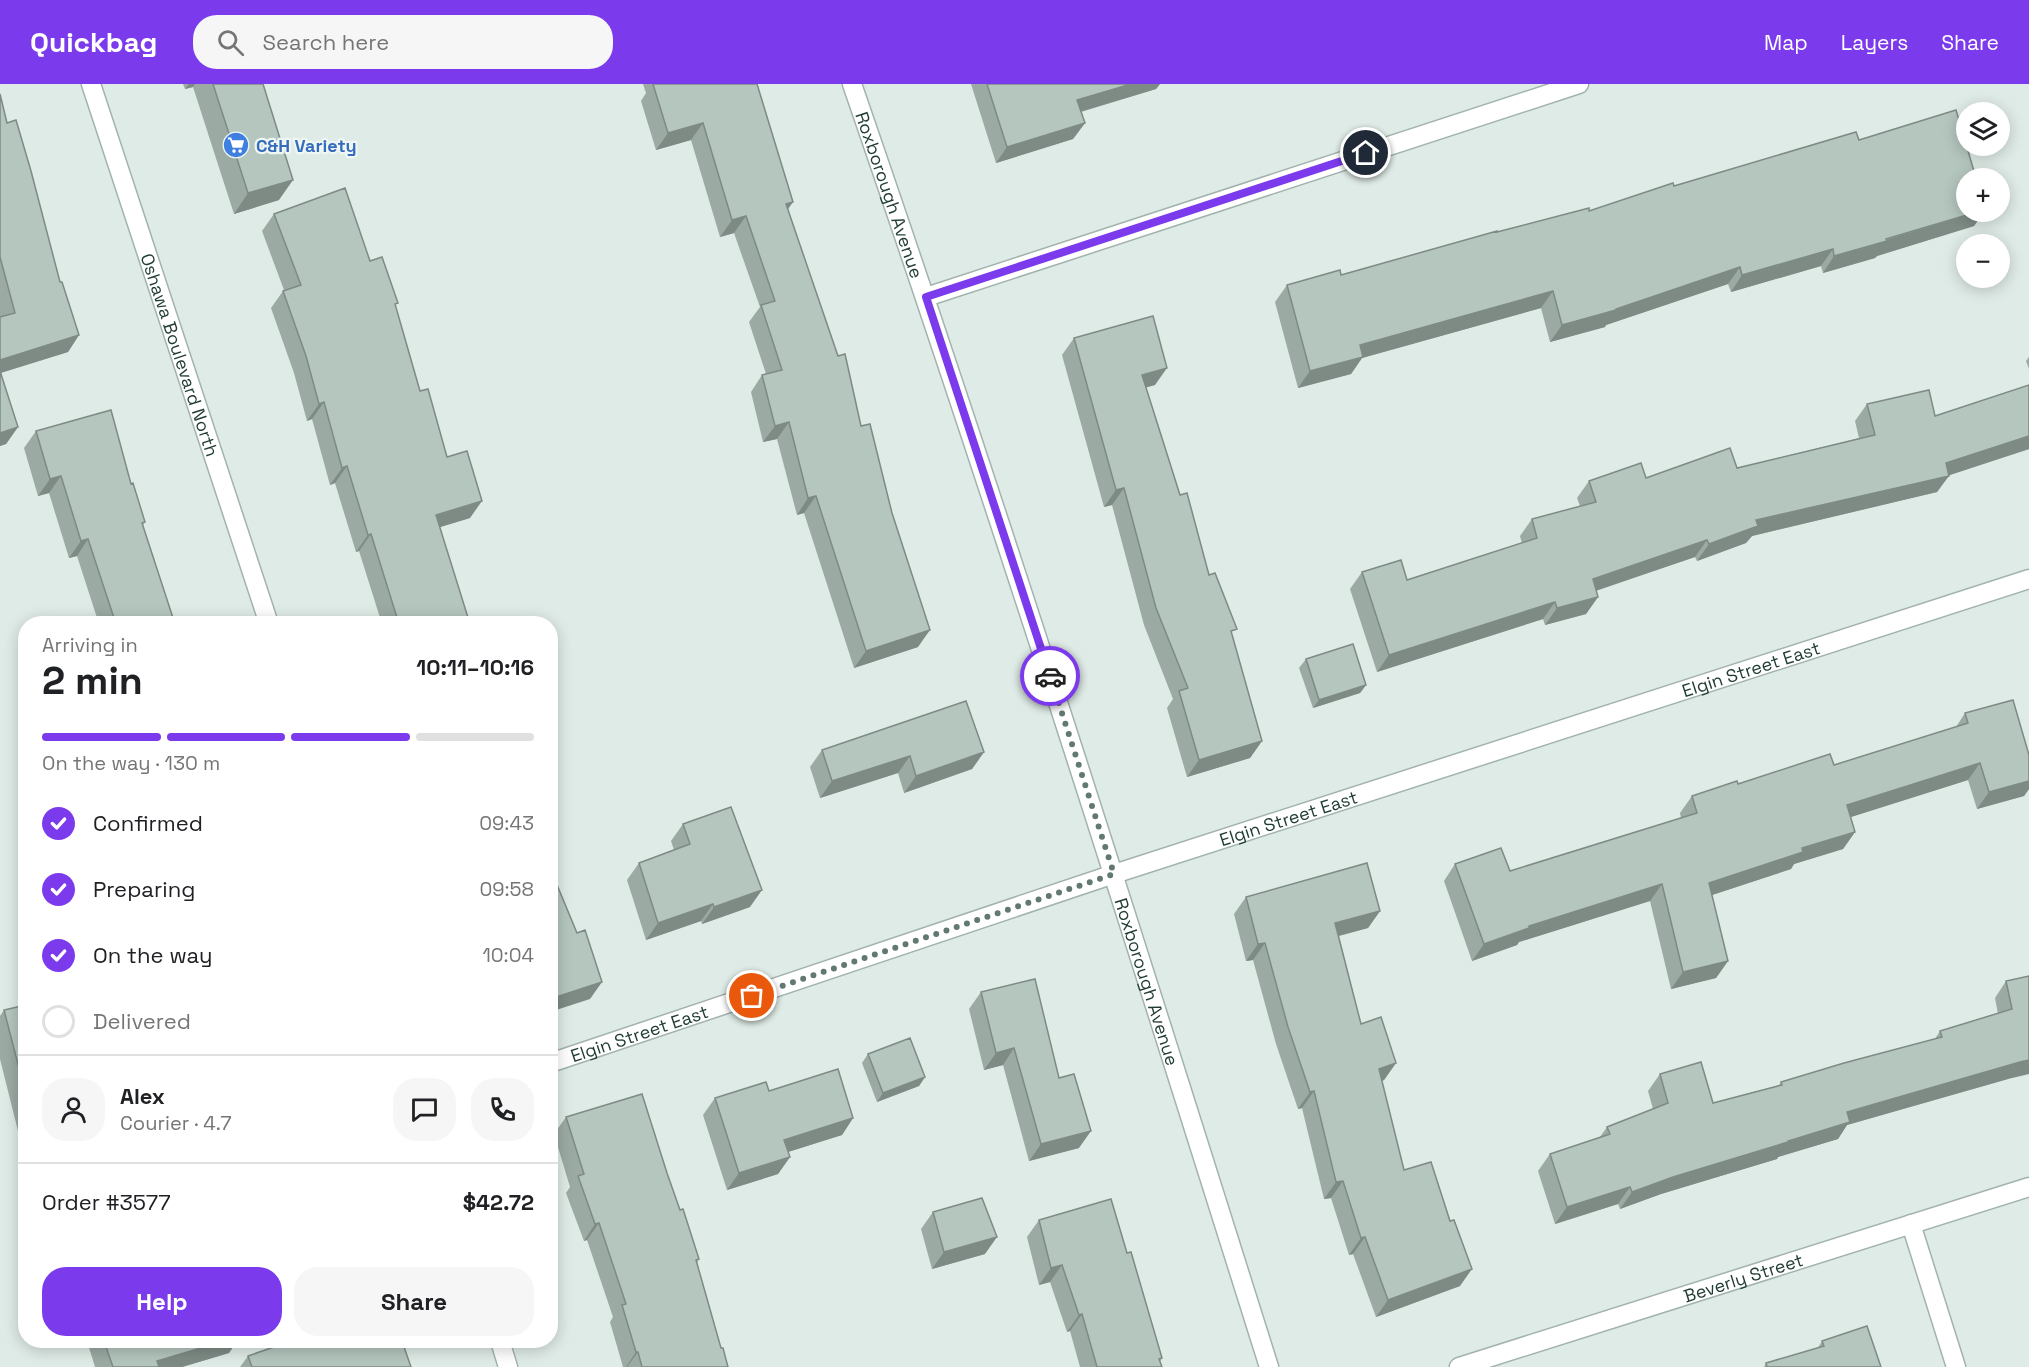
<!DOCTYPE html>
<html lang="en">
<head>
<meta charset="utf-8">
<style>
  body { margin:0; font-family:"Space Grotesk",sans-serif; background:#f6f6f6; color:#202124; height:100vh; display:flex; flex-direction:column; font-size:22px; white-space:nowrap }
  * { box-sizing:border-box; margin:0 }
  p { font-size:20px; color:#757577 }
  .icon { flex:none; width:33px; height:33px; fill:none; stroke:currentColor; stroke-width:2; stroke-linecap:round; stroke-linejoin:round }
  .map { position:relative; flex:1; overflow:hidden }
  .panel { position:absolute; left:18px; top:532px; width:540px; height:732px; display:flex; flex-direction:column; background:#fff; border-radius:24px; box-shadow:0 3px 15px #0003 }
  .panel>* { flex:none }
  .controls { position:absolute; left:1956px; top:18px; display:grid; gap:12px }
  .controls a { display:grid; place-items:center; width:54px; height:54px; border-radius:50%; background:#fff; box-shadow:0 3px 15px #0003; font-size:30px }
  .pin { position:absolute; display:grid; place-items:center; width:51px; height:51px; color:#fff; margin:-26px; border:3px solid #fff; border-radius:50%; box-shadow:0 2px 6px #0007 }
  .courier { position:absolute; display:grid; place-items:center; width:60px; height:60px; margin:-30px; border:4px solid #7c3aed; border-radius:50%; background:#fff; color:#222; box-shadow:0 2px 8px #0007 }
  .headline em { font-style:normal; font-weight:800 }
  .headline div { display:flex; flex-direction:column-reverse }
  .headline { display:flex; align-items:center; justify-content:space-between; height:102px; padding:0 24px }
  h1 { font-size:39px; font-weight:800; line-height:45px }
  .bar { display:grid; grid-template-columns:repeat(4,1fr); gap:9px 6px; align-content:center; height:72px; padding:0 24px }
  .bar i { height:8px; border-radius:4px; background:#e0e0e0 }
  .bar .on { background:#7c3aed }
  .bar p { grid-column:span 4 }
  .line { display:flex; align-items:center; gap:15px; padding:0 24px; border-top:2px solid #e0e0e0 }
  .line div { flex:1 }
  .round { display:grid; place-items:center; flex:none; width:63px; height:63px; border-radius:24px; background:#f6f6f6 }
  ol { padding:0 24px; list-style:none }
  li { display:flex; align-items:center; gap:18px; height:66px }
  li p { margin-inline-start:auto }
  li .icon { padding:6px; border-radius:50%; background:#7c3aed; color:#fff; stroke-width:4 }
  li:last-child { color:#757577 }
  li i { width:33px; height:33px; border:3px solid #e0e0e0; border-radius:50% }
  .action { display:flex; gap:12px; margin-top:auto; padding:12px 24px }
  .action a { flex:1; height:69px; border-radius:24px; background:#7c3aed; color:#fff; font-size:24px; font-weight:800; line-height:69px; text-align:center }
  .action a+a { background:#f6f6f6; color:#202124 }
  header { display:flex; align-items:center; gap:36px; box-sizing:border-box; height:84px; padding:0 30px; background:#7c3aed; color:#fff }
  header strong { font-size:28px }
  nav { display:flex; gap:33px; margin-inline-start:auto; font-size:21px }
  .search { width:420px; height:54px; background:#f6f6f6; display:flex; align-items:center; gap:15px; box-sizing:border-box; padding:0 21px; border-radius:24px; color:#757577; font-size:22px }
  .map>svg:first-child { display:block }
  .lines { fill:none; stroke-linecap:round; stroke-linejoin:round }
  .minor-casing { stroke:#a2b3ad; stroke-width:21 }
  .minor { stroke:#fff; stroke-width:18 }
  .wall { fill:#9baaa3 }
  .shaded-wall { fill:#7e8b85 }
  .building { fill:#b4c6be; stroke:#7e8b85; stroke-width:1.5 }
  .done { stroke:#627972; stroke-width:6; stroke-dasharray:0 10.8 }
  .route { stroke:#7c3aed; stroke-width:8 }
  .labels { text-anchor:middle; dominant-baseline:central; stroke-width:4.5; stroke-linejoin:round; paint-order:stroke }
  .shop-label { font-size:18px; font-weight:bold; fill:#366cbe; stroke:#eff7f3; text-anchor:start }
  .street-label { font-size:18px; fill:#1f3b34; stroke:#eff7f3 }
</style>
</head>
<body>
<header>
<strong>Quickbag</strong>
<div class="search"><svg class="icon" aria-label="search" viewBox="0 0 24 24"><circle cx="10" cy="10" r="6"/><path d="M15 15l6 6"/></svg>Search here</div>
<nav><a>Map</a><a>Layers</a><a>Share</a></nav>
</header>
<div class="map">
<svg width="2029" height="1283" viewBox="0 0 2029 1283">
  <rect width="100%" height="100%" fill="#dfebe6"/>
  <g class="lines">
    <g class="minor-casing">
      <g id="minor">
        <path id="s1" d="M91,0L269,540"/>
        <path id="s2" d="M852,0C999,425 1134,854 1269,1283"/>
        <path d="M926,213L1579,0"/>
        <path id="s3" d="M550,979L1114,790L2029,495"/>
        <path d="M1911,1140L1956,1283"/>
        <path d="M500,1257L508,1283"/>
        <path id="s4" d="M1459,1283L2029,1103"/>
      </g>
    </g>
    <use href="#minor" class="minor"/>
  </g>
  <path class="wall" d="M183,0H263L279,116L234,130L193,3L185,5Z
    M643,0H757L788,125L861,342L918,563L854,584L804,429L797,431L777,355L763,358L751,308L762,291L766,290L749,238L760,223L734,149L720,153L691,56L656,66L641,17L646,9Z
    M971,0H1160L1156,5L1081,28L1085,39L1073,55L996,79Z
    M0,10L7,39L60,198L79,251L68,268L1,289L18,343L6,360L0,362Z
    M1859,56L1966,128H1984L1974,142L1877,172L1875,174L1823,189L1821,182L1731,208L1728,200L1606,241L1605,243L1550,258L1541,224L1362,274L1351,290L1298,304L1275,218L1287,201L1341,191L1497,148L1589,127L1674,102Z
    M274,130L370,177L395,222L420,307L447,373L470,434L440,443L470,540H382L359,467L356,468L335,399L330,401L312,335L307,337L294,289L271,224L283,207L284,206L262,147Z
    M1074,254L1155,301L1146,303L1180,411L1232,551L1262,657L1250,674L1187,693L1167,624L1173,615L1144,541L1112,421L1104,423L1062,271Z
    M2029,273V285L2026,277Z
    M1867,320L1935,332L2029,365L1949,391L1937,408L1752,452L1746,459L1697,477L1695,473L1596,506L1598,513L1586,530L1545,541L1543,535L1377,588L1350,505L1362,488L1407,496L1522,459L1520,452L1532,435L1580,422L1577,414L1589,397L1646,394L1737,384L1859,354L1855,337Z
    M36,347L131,400L145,438L143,441L175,540H99L77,472L69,474L49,409L38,412L24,364Z
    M1306,575L1366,601L1360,609L1313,624L1299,584Z
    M1965,629L2029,671V705L2024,712L1977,725L1968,696L1851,733L1855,748L1843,765L1794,780L1791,785L1712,811L1728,877L1716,894L1671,905L1650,817L1519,858L1517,861L1472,877L1444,797L1455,780L1510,787L1681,734L1680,729L1692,712L1738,700L1834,681L1956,643Z
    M822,666L984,668L972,685L904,709L898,689L820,714L810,683Z
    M683,740L750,823L702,840L701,837L646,856L627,796L639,779L674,766L671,757Z
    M1246,813L1380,827L1368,844L1339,852L1361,940L1396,979L1384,996L1382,997L1404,1086L1460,1202L1376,1233L1353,1170L1349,1171L1331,1114L1324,1115L1302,1024L1298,1025L1276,960L1253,876L1246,877L1234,830Z
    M2029,892L2008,995L1847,1041L1838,1055L1778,1073L1777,1075L1661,1110L1620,1125L1618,1120L1555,1140L1538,1087L1550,1070L1600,1053L1607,1043L1653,1025L1648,1007L1660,990L1713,1019L1779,1001L1781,998L1935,955L1940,947L1998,930L1995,914L2006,897Z
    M981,908L1059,994L1079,1064L1029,1077L1003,981L984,986L969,925Z
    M26,921V1058L21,1059L0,975V932L4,926Z
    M868,970L925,993L919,1002L877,1018L862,979Z
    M769,1007L853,1034L842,1051L788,1068L790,1073L778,1090L727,1106L703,1031L715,1014Z
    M566,1033L667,1089L680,1126L699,1175L697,1179L721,1264L728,1283H623L610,1238L613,1233L587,1156L584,1157L566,1109L570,1103L554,1050Z
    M933,1128L985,1170L932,1185L921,1145Z
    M1039,1136L1127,1169L1162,1274L1160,1278L1162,1283H1080L1070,1247L1067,1248L1050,1198L1039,1201L1027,1153Z
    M87,1257H237L229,1269L182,1283H95Z
    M1822,1257L1881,1283H1764L1766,1279L1818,1264Z
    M248,1272L411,1283H240Z"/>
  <path class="shaded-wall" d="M189,0H195L193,3L185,5Z
    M1131,0H1160L1156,5L1066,32L1077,16Z
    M703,39L691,56L656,66L668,49Z
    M1085,39L1073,55L996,79L1007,63Z
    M293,96L279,116L234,130L248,109Z
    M793,118L781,135L786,120Z
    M1977,128H1984L1974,142L1877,172L1875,174L1823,189L1834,172Z
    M746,132L734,149L720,153L732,136Z
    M1833,165L1821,182L1731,208L1742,191Z
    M1740,183L1728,200L1606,241L1605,243L1550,258L1562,241L1616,225Z
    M1553,207L1541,224L1362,274L1351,290L1298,304L1310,287L1360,261Z
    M79,251L68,268L0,289V276Z
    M1167,284L1155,301L1130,308L1142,291Z
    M324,318L312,335L307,337L319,320Z
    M789,338L777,355L763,358L775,342Z
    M18,343L6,360L0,362V349Z
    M2029,352V365L1944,393L1949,392L1937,408L1752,452L1746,459L1697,477L1709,460L1756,436L1946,379Z
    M347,382L335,399L330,401L342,384Z
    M61,392L49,409L38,412L50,395Z
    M1124,404L1112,421L1104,423L1116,406Z
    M816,412L804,429L797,431L808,414Z
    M482,417L470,434L424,448L436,431Z
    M371,450L359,467L356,468L368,451Z
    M88,455L77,472L69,474L81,457Z
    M1707,456L1695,473L1581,512L1593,495Z
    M1598,513L1586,530L1545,541L1557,524Z
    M1555,518L1543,535L1377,588L1389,571Z
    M930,546L918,563L854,584L866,567Z
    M1366,601L1360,609L1313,624L1319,616Z
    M1262,657L1250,674L1187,693L1199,676Z
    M984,668L972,685L904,709L916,692Z
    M910,672L898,689L820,714L832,697Z
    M1980,679L1968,696L1835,738L1847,721Z
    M2029,697V705L2024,712L1977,725L1989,708Z
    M1855,748L1843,765L1794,780L1791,785L1697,816L1709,799L1802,764Z
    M556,769L550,777V771Z
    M1662,800L1650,817L1519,858L1517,861L1472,877L1484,860L1529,842Z
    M762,806L750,823L702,840L714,823Z
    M713,820L701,837L646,856L658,839Z
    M1380,827L1368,844L1323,856L1335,839Z
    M1265,859L1253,876L1246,877L1258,860Z
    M1728,877L1716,894L1671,905L1683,888Z
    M602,898L590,915L550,928V915Z
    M1014,964L1003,981L984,986L996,969Z
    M2029,976V990L2008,995L1847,1041L1838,1055L1778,1073L1777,1075L1661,1110L1620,1125L1632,1108L1673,1093L1788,1057L1847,1028L2020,978Z
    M1396,979L1384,996L1367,1002L1379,985Z
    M925,993L919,1002L877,1018L883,1009Z
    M1314,1007L1302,1024L1298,1025L1310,1008Z
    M853,1034L842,1051L772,1073L784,1056Z
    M1091,1047L1079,1064L1029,1077L1041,1060Z
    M790,1073L778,1090L727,1106L739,1089Z
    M1343,1097L1331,1114L1324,1115L1336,1098Z
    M1630,1103L1618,1120L1555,1140L1567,1123Z
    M599,1139L587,1156L584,1157L595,1140Z
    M997,1153L985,1170L932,1185L944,1168Z
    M1365,1153L1353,1170L1349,1171L1361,1154Z
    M1062,1181L1050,1198L1039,1201L1051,1184Z
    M1472,1185L1460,1202L1376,1233L1388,1216Z
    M1082,1230L1070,1247L1067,1248L1079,1231Z
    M224,1257H237L229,1269L182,1283H153L157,1277Z
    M636,1268H638L627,1283H626Z"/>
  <path class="building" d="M213,0H263L293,96L248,109Z
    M653,0H757L793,118L786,120L838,272L845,270L861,342L870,340L892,429L930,546L866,567L816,412L808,414L789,338L775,342L762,291L782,286L761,221L775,217L746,132L732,136L703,39L668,49Z
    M987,0H1131L1077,16L1085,39L1007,63Z
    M0,10L7,39L16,36L31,87L60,198H62L79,251L0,276V233L15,229L0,173Z
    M1956,26L1976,94H1966V128H1977L1886,155L1887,157L1834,172L1833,165L1742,191L1740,183L1616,225V226L1562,241L1553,207L1360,261L1363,273L1310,287L1287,201L1340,186L1341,191L1497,147V148L1589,124V127L1673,99L1674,102L1856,48L1859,56Z
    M345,104L370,177L382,173L398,219L395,220L420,307L428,305L447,373L467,367L482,417L436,431L470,540H399L371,450L368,451L347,382L342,384L324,318L319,320L306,272L283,207L301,201L274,130Z
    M1153,232L1167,284L1142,291L1180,411L1187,409L1209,491L1215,489L1237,545L1231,547L1262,657L1199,676L1179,607L1188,604L1156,524L1124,404L1116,406L1074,254Z
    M0,287L18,343L0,349Z
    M2029,301V352L1946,379L1949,392L1756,436L1758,442L1709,460L1707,456L1593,495L1598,513L1557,524L1555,518L1389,571L1362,488L1401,476L1407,496L1537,454L1532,435L1596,418L1589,397L1641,379L1646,394L1730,364L1737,384L1875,351L1867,320L1929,306L1935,332Z
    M111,326L131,400L133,399L145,438L142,439L175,540H116L88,455L81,457L61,392L50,395L36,347Z
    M1353,560L1366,601L1319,616L1306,575Z
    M2013,616L2029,671V697L1989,708L1980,679L1847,721L1855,748L1802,764L1803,768L1709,799L1728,877L1683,888L1662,800L1529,842V844L1484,860L1455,780L1501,764L1510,787L1697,729L1692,712L1737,697L1738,700L1830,670L1834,681L1968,639L1965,629Z
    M966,617L984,668L916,692L910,672L832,697L822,666Z
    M731,723L762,806L714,823L713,820L658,839L639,779L690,760L683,740Z
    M550,753L556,769L550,771Z
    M1367,779L1380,827L1335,839L1361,940L1381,933L1396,979L1379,985L1404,1086L1431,1078L1450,1137L1454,1136L1472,1185L1388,1216L1365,1153L1361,1154L1343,1097L1336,1098L1314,1007L1310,1008L1288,943L1265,859L1258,860L1246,813Z
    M550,784L577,849L585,846L602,898L550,915Z
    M2029,892V976L2020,978L1847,1028L1850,1038L1788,1057V1058L1673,1093L1632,1108L1630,1103L1567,1123L1550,1070L1610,1050L1607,1043L1668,1019L1660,990L1701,978L1713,1019L1782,1001L1781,998L1844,979L1942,953L1940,947L2012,925L2006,897Z
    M1035,895L1059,994L1074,990L1091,1047L1041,1060L1014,964L996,969L981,908Z
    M26,921V1011L4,926Z
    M910,954L925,993L883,1009L868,970Z
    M838,985L853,1034L784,1056L790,1073L739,1089L715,1014L766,998L769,1007Z
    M642,1010L667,1089L680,1126L683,1125L699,1175L696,1176L721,1264H723L728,1283H642L638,1268H636L622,1221L626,1220L599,1139L595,1140L578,1092L584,1090L566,1033Z
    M982,1114L997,1153L944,1168L933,1128Z
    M1111,1115L1127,1169L1131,1168L1162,1274L1159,1275L1162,1283H1097L1082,1230L1079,1231L1062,1181L1051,1184L1039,1136Z
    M1867,1242L1881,1283H1767L1766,1279L1824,1262L1822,1257Z
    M104,1257H224L157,1277L159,1283H113Z
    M291,1257H402L411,1283H252L248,1272Z"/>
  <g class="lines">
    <path class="done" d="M752,912L1114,790L1050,592"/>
    <path class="route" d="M1050,592L926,213L1366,69"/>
  </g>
  <defs>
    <g id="supermarket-disc" transform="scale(1.35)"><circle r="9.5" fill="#3f7fe0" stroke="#eff7f3"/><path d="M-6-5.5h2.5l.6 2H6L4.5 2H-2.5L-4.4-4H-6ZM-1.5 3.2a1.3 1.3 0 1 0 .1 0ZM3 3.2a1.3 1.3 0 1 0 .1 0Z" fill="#fff"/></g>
  </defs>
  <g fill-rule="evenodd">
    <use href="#supermarket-disc" x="236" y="61"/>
  </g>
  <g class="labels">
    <g class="shop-label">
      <text x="256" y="61">C&amp;H Variety</text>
    </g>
    <g class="street-label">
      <text stroke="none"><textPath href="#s2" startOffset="117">Roxborough Avenue</textPath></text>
      <text stroke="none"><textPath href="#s1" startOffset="285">Oshawa Boulevard North</textPath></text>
      <text stroke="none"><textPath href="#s3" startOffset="1264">Elgin Street East</textPath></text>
      <text stroke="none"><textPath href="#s3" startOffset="778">Elgin Street East</textPath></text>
      <text stroke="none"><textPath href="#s2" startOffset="945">Roxborough Avenue</textPath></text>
      <text stroke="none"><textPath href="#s3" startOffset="94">Elgin Street East</textPath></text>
      <text stroke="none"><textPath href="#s4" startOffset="298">Beverly Street</textPath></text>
    </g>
  </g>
</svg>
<div class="controls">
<a><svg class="icon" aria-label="layers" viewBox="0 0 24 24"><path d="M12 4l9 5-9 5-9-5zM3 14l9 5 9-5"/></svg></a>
<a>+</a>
<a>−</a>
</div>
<div class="pin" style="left:752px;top:912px;background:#ea580c"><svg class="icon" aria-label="bag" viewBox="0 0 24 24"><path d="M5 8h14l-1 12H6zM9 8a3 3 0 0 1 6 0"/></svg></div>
<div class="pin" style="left:1366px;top:69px;background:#1f2937"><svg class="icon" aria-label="home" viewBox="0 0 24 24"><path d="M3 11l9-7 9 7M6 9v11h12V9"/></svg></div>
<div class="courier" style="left:1050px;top:592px"><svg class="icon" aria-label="car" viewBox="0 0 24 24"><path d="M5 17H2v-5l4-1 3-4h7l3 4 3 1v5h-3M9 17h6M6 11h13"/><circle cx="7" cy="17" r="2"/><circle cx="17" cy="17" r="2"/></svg></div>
<section class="panel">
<div class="headline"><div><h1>2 min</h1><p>Arriving in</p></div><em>10:11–10:16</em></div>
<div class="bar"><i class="on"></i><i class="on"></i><i class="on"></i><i></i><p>On the way · 130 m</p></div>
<ol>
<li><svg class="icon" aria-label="check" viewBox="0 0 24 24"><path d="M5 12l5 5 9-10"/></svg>Confirmed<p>09:43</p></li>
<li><svg class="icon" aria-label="check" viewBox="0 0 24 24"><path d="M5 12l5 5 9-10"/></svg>Preparing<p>09:58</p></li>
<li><svg class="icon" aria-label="check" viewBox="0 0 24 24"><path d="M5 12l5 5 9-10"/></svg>On the way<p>10:04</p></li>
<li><i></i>Delivered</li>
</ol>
<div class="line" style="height:108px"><a class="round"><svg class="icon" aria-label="person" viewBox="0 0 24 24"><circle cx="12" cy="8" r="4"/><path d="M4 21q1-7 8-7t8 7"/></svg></a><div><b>Alex</b><p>Courier · 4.7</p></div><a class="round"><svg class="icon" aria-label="chat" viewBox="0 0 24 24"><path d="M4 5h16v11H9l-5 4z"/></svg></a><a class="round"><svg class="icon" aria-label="phone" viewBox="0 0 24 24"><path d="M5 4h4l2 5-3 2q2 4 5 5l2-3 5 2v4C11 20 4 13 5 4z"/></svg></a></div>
<div class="line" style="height:78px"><div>Order #3577</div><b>$42.72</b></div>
<div class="action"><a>Help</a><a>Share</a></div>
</section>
</div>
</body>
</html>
